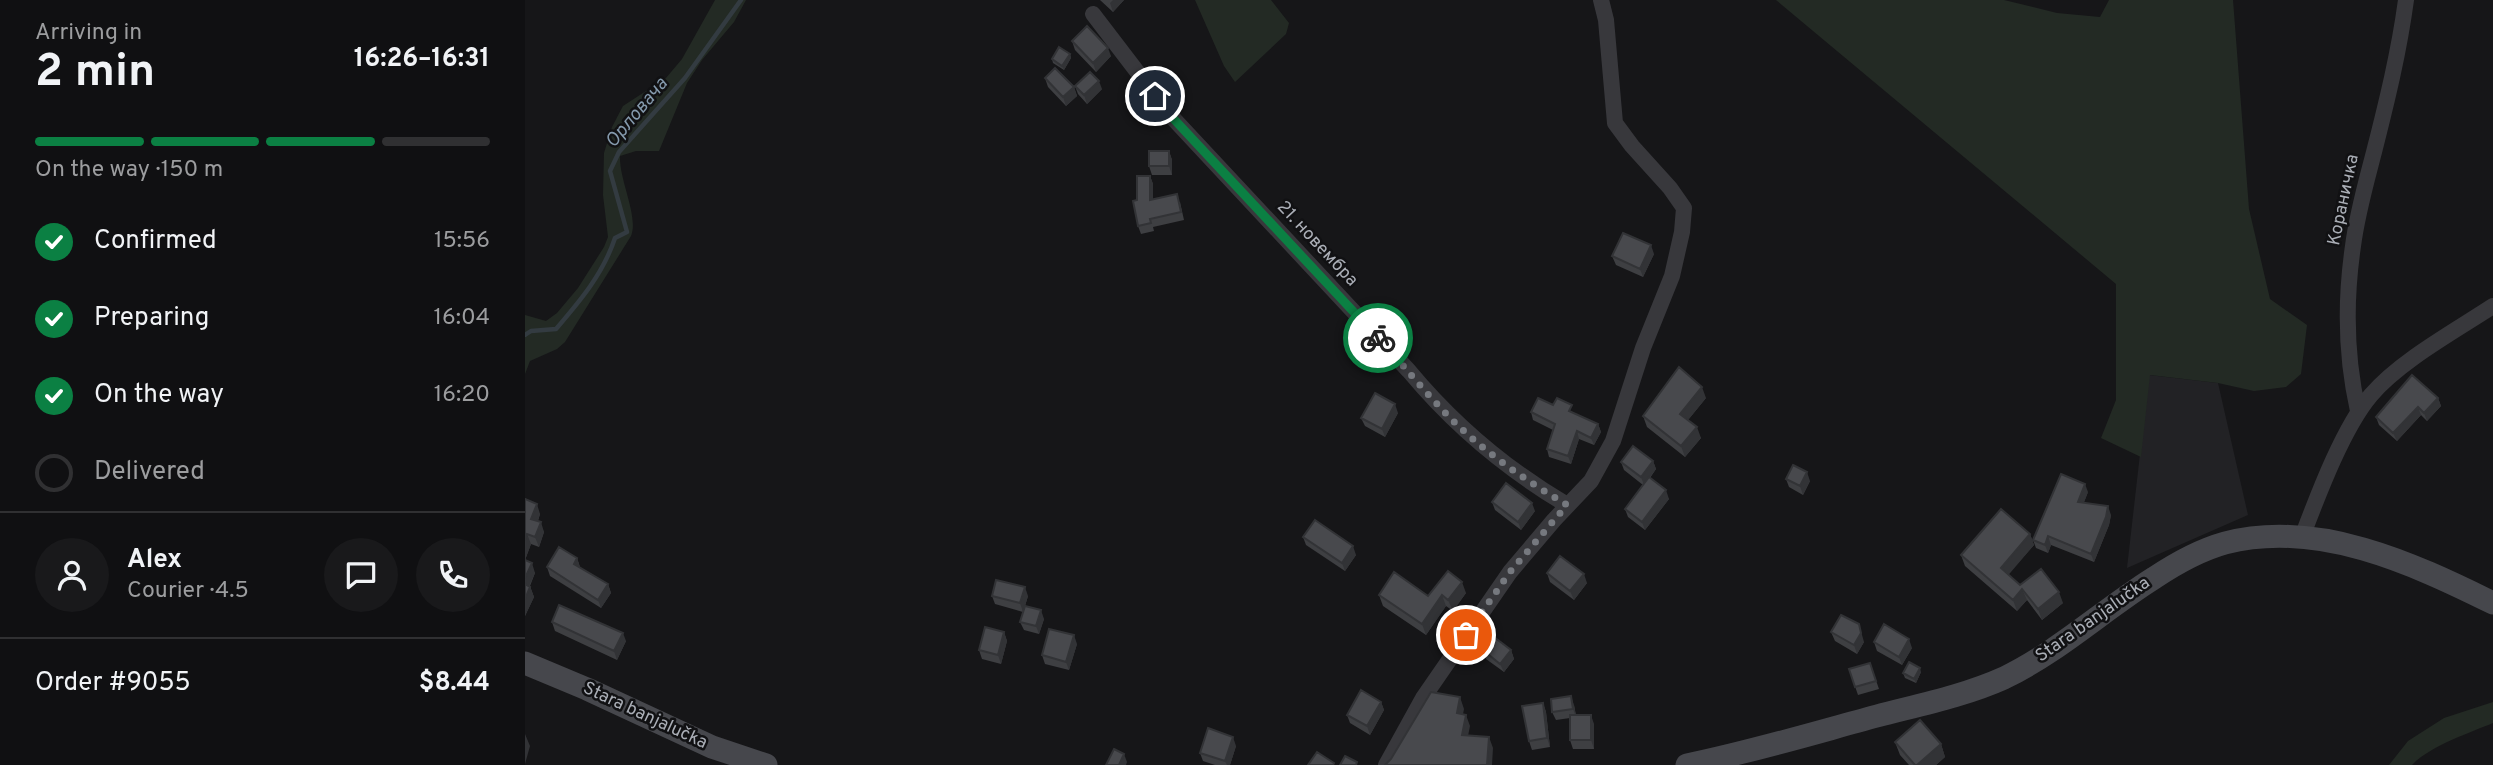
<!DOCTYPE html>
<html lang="en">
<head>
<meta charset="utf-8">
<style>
  body { margin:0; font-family:Overpass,sans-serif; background:#19191b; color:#f1f3f6; height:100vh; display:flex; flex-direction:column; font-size:26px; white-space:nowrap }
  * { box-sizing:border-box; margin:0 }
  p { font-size:23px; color:#9c9d9f }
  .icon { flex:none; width:38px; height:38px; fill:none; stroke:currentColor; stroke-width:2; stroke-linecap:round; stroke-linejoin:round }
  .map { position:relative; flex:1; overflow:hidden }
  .sheet { display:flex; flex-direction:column; background:#101012; width:525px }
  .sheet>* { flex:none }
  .pin { position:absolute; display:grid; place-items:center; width:60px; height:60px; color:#fff; margin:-30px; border:4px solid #fff; border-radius:50%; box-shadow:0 2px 7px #0007 }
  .courier { position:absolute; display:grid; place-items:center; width:70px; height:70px; margin:-35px; border:5px solid #0b8043; border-radius:50%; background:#fff; color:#222; box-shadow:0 2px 9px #0007 }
  .head em { font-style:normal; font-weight:700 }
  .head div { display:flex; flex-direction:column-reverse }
  .head { display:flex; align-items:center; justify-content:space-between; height:119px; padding:0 35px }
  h1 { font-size:46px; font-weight:700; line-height:52px }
  .bar { display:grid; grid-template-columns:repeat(4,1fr); gap:10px 7px; align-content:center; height:84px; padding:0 35px }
  .bar i { height:9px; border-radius:5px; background:#303032 }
  .bar .active { background:#0b8043 }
  .bar p { grid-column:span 4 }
  .line { display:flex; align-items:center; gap:18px; padding:0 35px; border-top:2px solid #303032 }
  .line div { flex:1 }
  .round { display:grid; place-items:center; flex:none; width:74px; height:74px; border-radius:37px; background:#19191b }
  ol { padding:0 35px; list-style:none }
  li { display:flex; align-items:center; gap:21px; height:77px }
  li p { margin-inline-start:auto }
  li .icon { padding:7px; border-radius:50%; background:#0b8043; color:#fff; stroke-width:4 }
  li:last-child { color:#9c9d9f }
  li i { width:38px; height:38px; border:4px solid #303032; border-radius:50% }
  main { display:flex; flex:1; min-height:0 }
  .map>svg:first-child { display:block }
  .built { fill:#222225 }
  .green { fill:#232a24 }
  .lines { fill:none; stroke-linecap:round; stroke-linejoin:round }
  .stream { stroke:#333b41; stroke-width:4.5 }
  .street { stroke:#38383c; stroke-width:16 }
  .secondary { stroke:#46474c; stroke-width:23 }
  .wall { fill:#3e3f42 }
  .shaded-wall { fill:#323336 }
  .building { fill:#48494d; stroke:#323336; stroke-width:2 }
  .done { stroke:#76797f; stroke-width:7; stroke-dasharray:0 12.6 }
  .route { stroke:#0b8043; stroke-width:9 }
  .labels { text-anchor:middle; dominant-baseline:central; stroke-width:5; stroke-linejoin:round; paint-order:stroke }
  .street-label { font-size:18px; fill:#aaaeb6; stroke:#111113 }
  .water-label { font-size:19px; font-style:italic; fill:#859aad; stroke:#111113 }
</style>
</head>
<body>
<main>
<section class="sheet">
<div class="head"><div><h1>2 min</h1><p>Arriving in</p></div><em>16:26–16:31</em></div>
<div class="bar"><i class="active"></i><i class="active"></i><i class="active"></i><i></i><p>On the way · 150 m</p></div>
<ol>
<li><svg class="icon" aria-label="check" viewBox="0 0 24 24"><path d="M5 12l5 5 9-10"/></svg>Confirmed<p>15:56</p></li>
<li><svg class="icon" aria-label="check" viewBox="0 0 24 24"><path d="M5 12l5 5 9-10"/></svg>Preparing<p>16:04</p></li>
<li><svg class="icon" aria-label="check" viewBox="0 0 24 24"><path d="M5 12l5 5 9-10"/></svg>On the way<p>16:20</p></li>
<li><i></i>Delivered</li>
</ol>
<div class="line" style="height:126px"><a class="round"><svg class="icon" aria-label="person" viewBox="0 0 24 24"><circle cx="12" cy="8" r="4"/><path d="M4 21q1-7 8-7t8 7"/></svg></a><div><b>Alex</b><p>Courier · 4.5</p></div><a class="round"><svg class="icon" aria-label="chat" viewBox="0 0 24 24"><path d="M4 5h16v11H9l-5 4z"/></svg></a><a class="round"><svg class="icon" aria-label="phone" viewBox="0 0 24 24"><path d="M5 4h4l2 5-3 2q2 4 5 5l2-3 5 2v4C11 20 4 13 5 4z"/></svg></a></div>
<div class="line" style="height:91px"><div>Order #9055</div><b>$8.44</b></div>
</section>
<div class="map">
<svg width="1968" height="765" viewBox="0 0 1968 765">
  <rect width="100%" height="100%" fill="#161618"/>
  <path class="built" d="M1624,375L1693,383L1723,515L1602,568Z"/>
  <path class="green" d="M190,0H221L209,22L177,60L162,83L134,151H111L95,156C94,180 114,217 106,236L40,342L32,349L5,361L0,374V315L21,321L32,313L53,288L79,247L83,237L78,195L79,153L87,127L98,106L141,78L157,59Z
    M670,0H746L764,23L761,34L710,82L699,66Z
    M1251,0H1479L1532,13L1575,17L1584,0H1708L1724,209L1745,299L1782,325L1776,374L1761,387L1729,391L1693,383L1625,375L1616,457L1576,438L1591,400V284Z
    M1968,702V723C1944,733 1905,746 1887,765H1864L1883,741L1919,718Z"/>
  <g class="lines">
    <path class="stream" d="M0,335L6,331L31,329C55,301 78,274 90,238L102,232L85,171L94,152L160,78L216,0"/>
    <path class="street" d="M568,14L646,116L884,371C929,425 981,469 1042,505
      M1833,411C1821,358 1820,301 1828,246C1832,214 1841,183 1849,152C1862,101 1874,52 1881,0
      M1777,537C1793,495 1818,428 1846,395C1875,361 1930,331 1968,306
      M861,765L898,698L985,572L1029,520L1066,481L1088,441L1118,348L1147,276L1157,232L1159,208L1145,188L1107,146L1090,123L1081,20L1076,0"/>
    <path class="secondary" d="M0,663L62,689L187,747L241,765
      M1162,765C1226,752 1289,733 1352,716C1394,705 1439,696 1479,678C1533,652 1578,610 1629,578C1650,564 1675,550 1700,543C1792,519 1887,563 1968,603"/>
  </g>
  <path class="wall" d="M575,0H599L588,12Z
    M547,41L586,56L571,72L550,50Z
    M545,54L546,58L539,70L528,63L527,59Z
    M520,78L549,87L552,96L541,106L523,87Z
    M550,86L577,89L562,104L553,94Z
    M644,151L647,160V175H627L624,166Z
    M625,176L628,184V199L655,202L659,220L628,227L629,231L616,234L613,226L612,200Z
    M1129,254L1118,277L1091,265L1087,256Z
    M1181,398L1163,420L1176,438L1160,457L1122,427L1118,416Z
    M1913,398L1916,406L1902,421L1896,415L1872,441L1854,425L1851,417Z
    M1028,405L1049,413L1073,424L1076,432L1069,445L1054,439L1046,464L1024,457L1022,449L1028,430L1008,420L1006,412Z
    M873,413L860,437L840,426L836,418Z
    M1128,461L1131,469L1125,478L1144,499L1120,530L1103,517L1100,509L1118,485L1099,470L1096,462Z
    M1261,479L1285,481L1278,495L1264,487Z
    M1563,492L1559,502L1586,515L1584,525L1569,562L1526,545L1523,553L1511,548L1508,540Z
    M0,499L15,514L13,521L19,532L14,547L6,544L0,560L10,573L5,586L9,597L0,616Z
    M967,502L1010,511L996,530L970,510Z
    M1505,534L1509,545L1483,574L1495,585L1538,603L1517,620L1502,600L1492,611L1440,566L1436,555Z
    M778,537L831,555L820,571L781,545Z
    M52,558L55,567V568L83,584L86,593L76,608L25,576L22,567Z
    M1022,573L1062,583L1049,600L1025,582Z
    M941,593L928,611L921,606L901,635L858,606L854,595L903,596Z
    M467,596H503L500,606L519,619L514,634L499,630L495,622L498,612L470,604Z
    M27,622L101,641L92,660L30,631Z
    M479,632L482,641L476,664L457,659L454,650Z
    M1306,632L1339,642L1332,654L1310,641Z
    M1349,642L1387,648L1377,665L1352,651Z
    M552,644L544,670L520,664L517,655Z
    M958,650H986L989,659L979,672L961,659Z
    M1345,663L1354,689L1333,695L1324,669Z
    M1396,672L1391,683L1380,678L1378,673Z
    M856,702L859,710L845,735L825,723L822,715Z
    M1018,703L1021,712L1025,747L1007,750L1004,741Z
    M1049,705L1051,715L1069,724V749H1048L1045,740V718L1031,720L1027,712Z
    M1370,742L1416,744L1420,757L1411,765H1384L1375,755Z
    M711,746L705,765H690L678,761L675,753Z"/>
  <path class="shaded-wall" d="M588,0H599L588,12L585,3Z
    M583,48L586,56L571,72L568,63Z
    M545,54L546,58L539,70L537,66Z
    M574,81L577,89L562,104L559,95Z
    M549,87L552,96L541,106L538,97Z
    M644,151L647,160V175L644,166Z
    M625,176L628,184V208L625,200Z
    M1126,245L1129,254L1118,277L1115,269Z
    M1177,387L1181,398L1159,425L1155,414Z
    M1913,398L1916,406L1902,421L1899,413Z
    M870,404L873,413L860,437L857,429Z
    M1893,407L1896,415L1872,441L1868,433Z
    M1073,424L1076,432L1069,445L1066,438Z
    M1172,427L1176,438L1160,457L1156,446Z
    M1052,431L1054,439L1046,464L1043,456Z
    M1128,461L1131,469L1119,485L1116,477Z
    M1282,472L1285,481L1278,495L1275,486Z
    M1560,484L1563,492L1556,510L1553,502Z
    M1141,490L1144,499L1120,530L1117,522Z
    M1007,503L1010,511L996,530L993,522Z
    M12,504L15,514L10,529L6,519Z
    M1583,506L1586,515L1584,525L1569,562L1566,554Z
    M16,522L19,532L14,547L10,537Z
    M2,534L6,544L0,560V540Z
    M1505,534L1509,545L1480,579L1476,568Z
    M1523,536L1526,545L1523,553L1520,545Z
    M828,546L831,555L820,571L817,563Z
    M52,558L55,567L52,573L49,564Z
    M7,563L10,573L1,593L0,590V578Z
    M1059,574L1062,583L1049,600L1045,591Z
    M937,582L941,593L928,611L923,600Z
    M83,584L86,593L76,608L73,600Z
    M5,587L9,597L0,616V599Z
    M500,587L503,596L498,612L495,603Z
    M1497,589L1502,600L1492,611L1488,600Z
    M1534,592L1538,603L1517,620L1513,609Z
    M917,595L921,606L901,635L897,624Z
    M516,610L519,619L514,634L511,626Z
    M1334,624L1339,642L1332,654L1329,645Z
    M479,632L482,641L476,664L473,655Z
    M98,633L101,641L92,660L89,651Z
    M549,635L552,644L544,670L541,662Z
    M1384,639L1387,648L1377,665L1374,657Z
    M986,650L989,659L979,672L975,664Z
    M1395,668L1396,672L1391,683L1389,679Z
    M1046,696L1049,705L1051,717L1048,709Z
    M935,697L939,709L936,725L932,713Z
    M856,702L859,710L845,735L842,726Z
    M1018,703L1021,712L1025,747L1022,738Z
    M941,715L945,726L941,746L937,735Z
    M1066,715L1069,724V749L1066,740Z
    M0,734L5,746L0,764Z
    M708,737L711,746L705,765H702L700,761Z
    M964,737L968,748L967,765H962Z
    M1416,744L1420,757L1411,765H1392Z
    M599,754L602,762L601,765H594Z"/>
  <path class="building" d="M562,26L583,48L568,63L547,41Z
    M534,47L545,54L537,66L527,59Z
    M530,68L549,87L538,97L520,78Z
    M565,72L574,81L559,95L550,86Z
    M624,151H644V166H624Z
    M612,176H625V200L652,194L656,212L625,219L626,223L613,226L608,201L612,200Z
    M1098,233L1126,245L1115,269L1087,256Z
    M1154,367L1177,387L1155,414L1172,427L1156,446L1118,416Z
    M1887,375L1913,398L1899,413L1893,407L1868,433L1851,417Z
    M850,393L870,404L857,429L836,418Z
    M1013,398L1028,405L1032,398L1047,405L1044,411L1073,424L1066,438L1052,431L1043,456L1022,449L1030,424L1006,412Z
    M1108,446L1128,461L1116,477L1096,462Z
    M1268,465L1282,472L1275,486L1261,479Z
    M1536,474L1560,484L1553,502L1583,506L1581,517L1566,554L1523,536L1520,545L1508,540Z
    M1124,477L1141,490L1117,522L1100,509Z
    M981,483L1007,503L993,522L967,502Z
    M0,499L12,504L6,519L16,522L10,537L2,534L0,540Z
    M1476,509L1505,534L1476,568L1495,585L1516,569L1534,592L1513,609L1497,589L1488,600L1436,555Z
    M790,520L828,546L817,563L778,537Z
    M34,547L52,558L49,564L83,584L73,600L22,567Z
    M1035,556L1059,574L1045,591L1022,573Z
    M0,560L7,563L0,578Z
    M923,571L937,582L923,600L917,595L897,624L854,595L869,572L903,596Z
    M471,580L500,587L495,603L467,596Z
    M0,584L5,587L0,599Z
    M34,605L98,633L89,651L27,622Z
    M500,606L516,610L511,626L495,622Z
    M1316,615L1334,624L1336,633L1329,645L1306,632Z
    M1359,624L1384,639L1374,657L1349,642Z
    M460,627L479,632L473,655L454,650Z
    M524,629L549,635L541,662L517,655Z
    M969,637L986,650L975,664L958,650Z
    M1384,662L1395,668L1389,679L1378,673Z
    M1345,663L1351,681L1330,687L1324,669Z
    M836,690L856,702L842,726L822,715Z
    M906,692L935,697L932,713L941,715L937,735L964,737L962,765H860L866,759Z
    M1046,696L1048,709L1027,712L1026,699Z
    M1018,703L1022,738L1004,741L997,706Z
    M1045,715H1066V740H1045Z
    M1395,720L1416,744L1392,765H1390L1370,742Z
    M683,728L708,737L700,761L675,753Z
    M589,749L599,754L594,765H581Z
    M792,752L809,763L808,765H783Z
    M820,756L832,762L831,765H815Z"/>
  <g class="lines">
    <path class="done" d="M853,338C874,360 893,384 914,406C950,446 997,478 1042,505L985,572L941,635"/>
    <path class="route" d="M630,96L646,116L853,338"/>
  </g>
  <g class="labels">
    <g class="street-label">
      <text transform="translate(1819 200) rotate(-78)">Кораничка</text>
      <text transform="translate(792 244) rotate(47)">21. новембра</text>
      <text transform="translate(1568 620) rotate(-35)">Stara banjalučka</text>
      <text transform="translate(120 716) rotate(25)">Stara banjalučka</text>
    </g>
    <g class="water-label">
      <text transform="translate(112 113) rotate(-50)">Орловача</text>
    </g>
  </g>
</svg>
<div class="pin" style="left:941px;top:635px;background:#ea580c"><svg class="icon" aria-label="bag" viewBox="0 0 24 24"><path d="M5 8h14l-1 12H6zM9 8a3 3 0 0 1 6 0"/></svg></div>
<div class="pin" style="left:630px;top:96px;background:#1f2937"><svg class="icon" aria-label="home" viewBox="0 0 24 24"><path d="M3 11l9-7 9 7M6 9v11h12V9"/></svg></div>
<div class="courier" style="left:853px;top:338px"><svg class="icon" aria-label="bike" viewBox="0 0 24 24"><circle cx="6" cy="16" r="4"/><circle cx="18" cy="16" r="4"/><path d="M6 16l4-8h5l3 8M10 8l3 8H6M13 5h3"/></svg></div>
</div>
</main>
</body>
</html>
